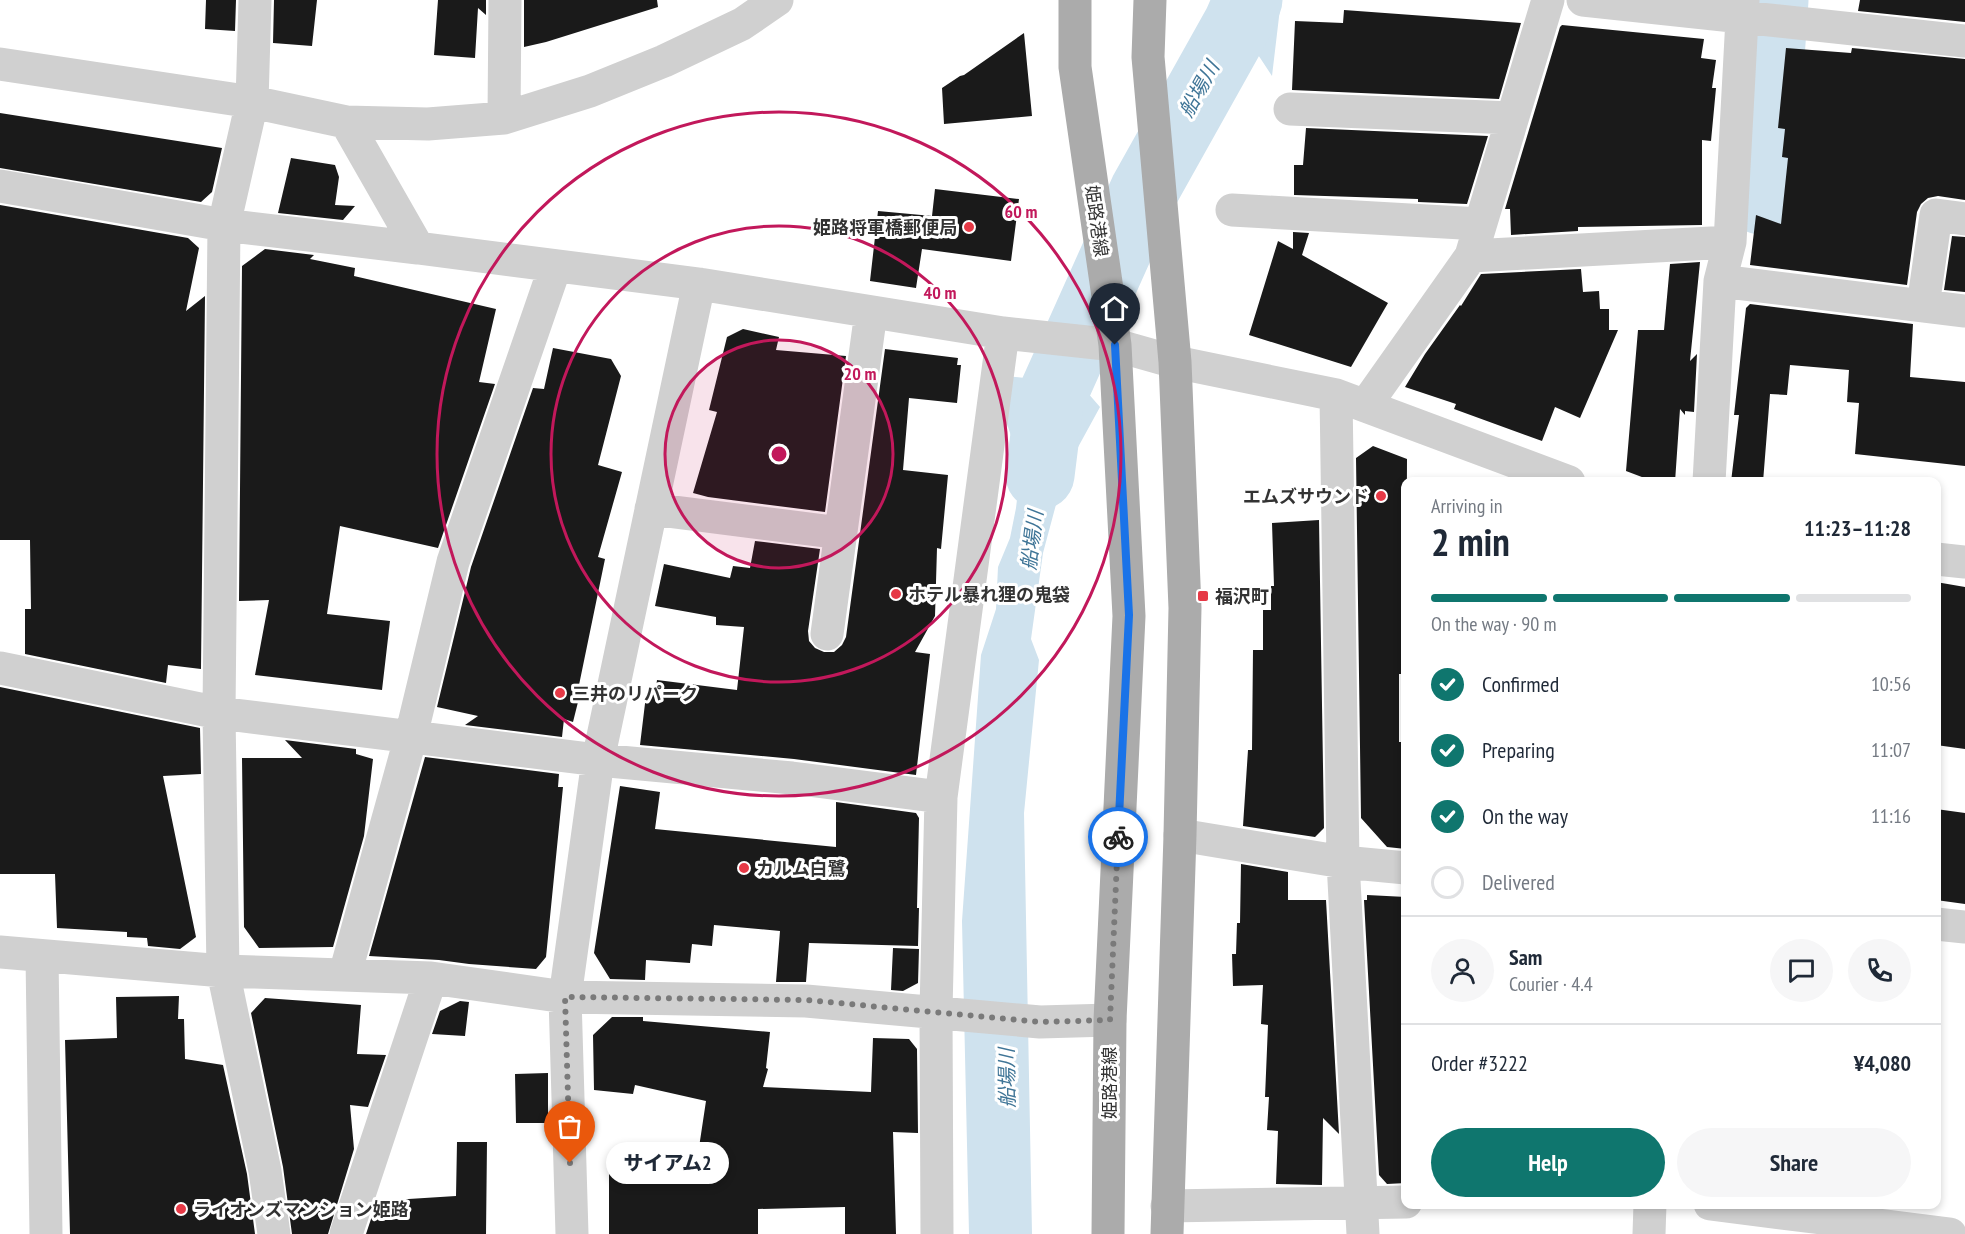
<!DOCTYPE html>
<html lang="en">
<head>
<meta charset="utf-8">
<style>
  body { margin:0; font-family:"PT Sans Narrow","Noto Sans JP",sans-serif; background:#f6f6f7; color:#1f2937; height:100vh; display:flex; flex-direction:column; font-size:22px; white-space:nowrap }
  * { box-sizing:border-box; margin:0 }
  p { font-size:20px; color:#747a83 }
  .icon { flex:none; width:33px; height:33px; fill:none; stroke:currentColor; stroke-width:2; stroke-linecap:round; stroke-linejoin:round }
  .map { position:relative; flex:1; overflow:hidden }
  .drawer { position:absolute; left:1401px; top:477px; width:540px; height:732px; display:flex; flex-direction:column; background:#fff; border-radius:12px; box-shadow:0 3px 9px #0003 }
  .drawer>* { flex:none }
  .pin { position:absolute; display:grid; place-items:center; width:51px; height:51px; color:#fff; margin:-62px -26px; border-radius:50% 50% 50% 0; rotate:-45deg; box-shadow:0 0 6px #0007 }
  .pin .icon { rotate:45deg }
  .courier { position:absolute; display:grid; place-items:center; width:60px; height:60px; margin:-30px; border:4px solid #1a73e8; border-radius:50%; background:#fff; color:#222; box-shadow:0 2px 8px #0007 }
  .bubble { position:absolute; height:42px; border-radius:21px; background:#fff; box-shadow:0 3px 9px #0003; font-size:20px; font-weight:800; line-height:42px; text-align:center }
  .overview em { font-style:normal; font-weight:800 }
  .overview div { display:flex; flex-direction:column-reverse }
  .overview { display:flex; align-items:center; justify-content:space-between; height:102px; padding:0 30px }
  h1 { font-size:39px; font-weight:800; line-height:45px }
  .bar { display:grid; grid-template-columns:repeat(4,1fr); gap:9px 6px; align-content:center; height:72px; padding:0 30px }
  .bar i { height:8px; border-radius:4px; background:#e0e1e3 }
  .bar .selected { background:#0f766e }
  .bar p { grid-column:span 4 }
  .line { display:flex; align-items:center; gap:15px; padding:0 30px; border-top:2px solid #e0e1e3 }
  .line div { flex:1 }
  .round { display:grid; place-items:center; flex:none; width:63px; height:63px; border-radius:32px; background:#f6f6f7 }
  ol { padding:0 30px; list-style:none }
  li { display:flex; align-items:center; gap:18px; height:66px }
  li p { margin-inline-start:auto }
  li .icon { padding:6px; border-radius:50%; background:#0f766e; color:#fff; stroke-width:4 }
  li:last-child { color:#747a83 }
  li i { width:33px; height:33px; border:3px solid #e0e1e3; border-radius:50% }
  .button { display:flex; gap:12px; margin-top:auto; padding:12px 30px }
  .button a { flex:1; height:69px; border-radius:36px; background:#0f766e; color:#fff; font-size:24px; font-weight:800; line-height:69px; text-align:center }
  .button a+a { background:#f6f6f7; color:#1f2937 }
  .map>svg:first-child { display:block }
  .water { fill:#cfe2ee }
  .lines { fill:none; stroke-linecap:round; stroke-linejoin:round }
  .river { stroke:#cfe2ee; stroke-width:69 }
  .building { fill:#1a1a1a }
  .minor { stroke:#d0d0d0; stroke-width:33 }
  .major { stroke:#ababab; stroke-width:33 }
  .done { stroke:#7a7a7a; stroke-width:6; stroke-dasharray:0 10.8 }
  .route { stroke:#1a73e8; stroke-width:8 }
  .ring { fill:none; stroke:#c2185b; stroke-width:3 }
  .poi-dot { fill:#e63946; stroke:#fff; stroke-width:2 }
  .labels { text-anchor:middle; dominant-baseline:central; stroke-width:6; stroke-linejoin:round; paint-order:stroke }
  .street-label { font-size:18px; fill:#333; stroke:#fff }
  .poi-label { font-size:18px; font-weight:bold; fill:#333; stroke:#fff; text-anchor:start }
  .water-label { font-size:20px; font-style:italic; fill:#3f7597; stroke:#fff }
  .centre { fill:#c2185b; stroke:#fff; stroke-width:3 }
  .ring-label { font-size:18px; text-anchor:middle; font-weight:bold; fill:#c2185b; stroke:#fff; stroke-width:6; stroke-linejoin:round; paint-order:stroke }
</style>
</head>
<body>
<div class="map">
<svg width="1965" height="1234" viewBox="0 0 1965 1234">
  <rect width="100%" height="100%" fill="#fff"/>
  <path class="water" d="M1222,0H1281L1272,76Z
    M1006,376L1080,384L1100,407L1065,471L1043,553L1031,639L1039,660L1024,813L1032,1234H969L962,921L981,655L996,609L998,567L1010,538L1016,508L1021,465L1007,424Z"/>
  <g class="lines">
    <path class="river" d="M1760,200L1774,0
      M1040,475L1049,403L1144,191L1238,23L1248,0"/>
  </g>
  <path class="building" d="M206,0H236L235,31L205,29Z
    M274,0H317L312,46L273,43Z
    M438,0H486V15L478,8L475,58L434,55Z
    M524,0H657L658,7L546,42L524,47Z
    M1860,0H1965V22L1858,11Z
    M1344,10L1521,23L1499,99L1292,90L1295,21L1343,23Z
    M1562,25L1704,39L1701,58L1716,60L1712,88H1716L1711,141L1702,140V225L1578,227V231L1511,235L1510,209H1505L1560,27Z
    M1024,33L1032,116L944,124L942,88L960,76L964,75Z
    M1786,48L1851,53L1852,48L1965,59V200L1938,196L1928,198L1921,204L1917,212L1907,285L1750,265L1756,215L1781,224L1788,158L1782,157L1785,129L1778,128Z
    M0,113L222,148L212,192L201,202L0,168Z
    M1306,128L1488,136L1467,204L1418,202V199L1294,195V165H1303Z
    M291,158L335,165L339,177L335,205L355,206L343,220L278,213Z
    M935,189L1019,199L1011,261L922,249L916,288L870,281L878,211L932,216Z
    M0,205L188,238L199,248L186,311L205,296L201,669L168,665L166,683L25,654V609H31L30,540H0Z
    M1293,232L1309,233L1302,255L1388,303L1351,367L1249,335L1278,241L1293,249Z
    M1952,236L1965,237V292L1944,290Z
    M265,249L314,255L310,259L355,268L354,276L496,309L479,382L495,384L438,548L340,526L327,614L390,621L382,690L255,675L269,600L239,601L242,266Z
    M1700,262L1690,361L1697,354L1694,412L1685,411V415L1680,409L1675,482H1655L1626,471L1638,330H1664L1670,264Z
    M1581,269L1583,292L1599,291L1600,309H1609V330H1618L1580,418L1555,407L1542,441L1454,409L1456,404L1405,387L1425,354L1460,305L1461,306L1481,274Z
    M1750,304L1913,324L1910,377L1965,382V466L1855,454L1859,403L1847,402L1849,370L1790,365L1787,395L1770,394L1763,482H1731L1739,415H1734L1746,308Z
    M743,329L779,337L776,350L846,356L825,512L708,497L693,493L717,412L709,410L727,337Z
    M553,348L611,359L621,376L598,465L622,472L598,557L605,559L579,685L582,686L573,722L564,719L562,737L465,725L478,716L437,707L471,567L533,388L544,389Z
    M885,349L958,358L957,365H961L957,403L909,398L903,470L948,475L941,549L937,548L935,616L915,652L930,654L916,775L794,759L640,745L647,687L656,688L657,680L737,690L744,627L716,625V617L655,606L664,564L730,578L733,566L750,568L755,541L820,549L808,631L809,641L815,648L824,652H834L842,645L846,637Z
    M1373,446L1407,459L1406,674H1399V742H1406V849L1387,847L1361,818L1356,458Z
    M1319,520L1324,828L1315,837L1243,826L1248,750H1252L1253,650H1263V610H1271V586H1274L1272,523Z
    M1936,582L1965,587V749L1936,745Z
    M0,687L200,728L201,774L163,776L196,937L180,949L148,946L147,938L127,937V932L57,928L55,874H0Z
    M285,740L356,749V754L373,759L364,836L333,947L259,948L244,927L242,758H302Z
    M425,757L559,774L558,787H563L546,957L536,969L469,964L439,960L369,956Z
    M620,786L660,792L655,829L836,847V802L916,813L919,818L917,908H919L918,946L809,943L806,982H776L780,931L714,925L712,946L692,944L690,963L646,960L645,980L610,979L594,953Z
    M1936,809L1965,813V904L1936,900Z
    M1241,864L1288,872V900H1326L1339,1134L1323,1118L1322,1185L1276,1184L1278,1131L1267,1130L1269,1097H1265L1268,1025L1261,1024L1263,985L1233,986L1232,954H1236L1237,923H1240Z
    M1367,895L1406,897V1183L1387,1184L1379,1175L1364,900H1367Z
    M893,948L919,949L918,983L903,991L891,990Z
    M179,996L178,1019H184L185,1059L223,1065L247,1174L255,1234H70L65,1040L117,1038L116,997Z
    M265,998L361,1005L357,1054L386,1055L368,1107L350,1105L354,1149L328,1234H292L283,1167L251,1013Z
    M460,1001L469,1002L465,1036L432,1034L440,1011Z
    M612,1017H643V1021L770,1032L766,1068L768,1069L763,1087L871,1092L873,1038L909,1039L917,1049L918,1133L893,1132L896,1234H845V1207L758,1209V1234H609V1174H695L706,1101L635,1085L633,1094L594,1090L593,1035Z
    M548,1073V1123H516L515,1074Z
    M457,1142H487L486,1234H366L377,1201L456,1196Z"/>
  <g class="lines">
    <path class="minor" d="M255,0L252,102L224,225L219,713L223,971L265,1171L274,1234
      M1583,0L1965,41
      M0,64L252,102L346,122L428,124L504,118L590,91L664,61L742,24L777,0
      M1290,109L1512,118
      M504,118L505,0
      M346,122L418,248L699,284L1003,333L1115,345L1175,362L1336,395L1569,482
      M0,186L224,225L418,248
      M1232,210L1480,224
      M1471,256L1730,242
      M1720,281L1965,311
      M1923,306L1936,215L1965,219
      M1336,395L1343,862L1363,1234
      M1365,406L1471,256L1548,0
      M1709,482L1720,281L1730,242L1743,0
      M651,509L841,533
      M1936,559L1965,562
      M827,634L871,312
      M0,668L219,713L598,760L792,778L941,797
      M1180,835L1343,862L1406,868
      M1936,924L1965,927
      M0,952L223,971L431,978L565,997L806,1001L1040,1022L1110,1020
      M42,956L46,1234
      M345,974L411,736L453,562L555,267
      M1710,1204L1950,1234
      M1167,1206L1406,1202
      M346,1234L431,978
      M572,1234L565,997L598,760L699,284
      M937,1234L936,1011L941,797L1003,333
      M1649,1234L1650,1204"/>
    <path class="major" d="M1075,0V67L1115,345L1129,616L1110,1020L1108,1234
      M1150,0L1148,57L1175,362L1185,608L1180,835L1167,1234"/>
  </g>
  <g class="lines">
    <path class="done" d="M570,1163L565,997L806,1000L1040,1022L1110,1020L1118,837"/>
    <path class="route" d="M1115,345L1129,615L1118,837"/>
  </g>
  <circle cx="779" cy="454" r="114" fill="#c2185b" fill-opacity=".12"/>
  <g class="ring">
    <circle cx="779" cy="454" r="114"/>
    <circle cx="779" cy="454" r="228"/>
    <circle cx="779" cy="454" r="342"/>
  </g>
  <g class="poi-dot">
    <circle cx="969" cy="227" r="6"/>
    <circle cx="1381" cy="496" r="6"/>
    <circle cx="896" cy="594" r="6"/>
    <rect x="1197" y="590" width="12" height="12" rx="3"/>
    <circle cx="560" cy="693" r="6"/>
    <circle cx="744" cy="868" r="6"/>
    <circle cx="181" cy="1209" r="6"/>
  </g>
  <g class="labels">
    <g class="street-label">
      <text transform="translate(1097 221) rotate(82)">姫路港線</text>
      <text transform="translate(1109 1083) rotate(-90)">姫路港線</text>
    </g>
    <g class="poi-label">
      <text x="957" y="227" text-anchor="end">姫路将軍橋郵便局</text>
      <text x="1369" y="496" text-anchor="end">エムズサウンド</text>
      <text x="908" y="594">ホテル暴れ狸の鬼袋</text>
      <text x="1215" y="596">福沢町</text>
      <text x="572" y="693">三井のリパーク</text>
      <text x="756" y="868">カルム白鷺</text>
      <text x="193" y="1209">ライオンズマンション姫路</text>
    </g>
    <g class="water-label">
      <text transform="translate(1199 89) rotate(-61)">船場川</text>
      <text transform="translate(1032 540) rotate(-83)">船場川</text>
      <text transform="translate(1007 1078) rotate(-91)">船場川</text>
    </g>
  </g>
  <circle cx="779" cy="454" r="9" class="centre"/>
  <g class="ring-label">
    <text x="1021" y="218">60 m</text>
    <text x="940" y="299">40 m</text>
    <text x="860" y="380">20 m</text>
  </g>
</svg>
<div class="pin" style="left:570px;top:1163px;background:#ea580c"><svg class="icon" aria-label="bag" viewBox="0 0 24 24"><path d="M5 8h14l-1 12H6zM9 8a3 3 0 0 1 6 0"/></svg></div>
<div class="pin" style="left:1115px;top:345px;background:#1f2937"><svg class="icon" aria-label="home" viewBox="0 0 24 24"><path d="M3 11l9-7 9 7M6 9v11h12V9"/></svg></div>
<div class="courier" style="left:1118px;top:837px"><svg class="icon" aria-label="bike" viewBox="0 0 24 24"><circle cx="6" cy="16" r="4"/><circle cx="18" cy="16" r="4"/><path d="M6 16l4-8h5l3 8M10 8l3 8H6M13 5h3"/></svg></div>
<div class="bubble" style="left:606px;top:1142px;width:123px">サイアム2</div>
<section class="drawer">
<div class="overview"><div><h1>2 min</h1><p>Arriving in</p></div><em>11:23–11:28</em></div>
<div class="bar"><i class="selected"></i><i class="selected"></i><i class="selected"></i><i></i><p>On the way · 90 m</p></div>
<ol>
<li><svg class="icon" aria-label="check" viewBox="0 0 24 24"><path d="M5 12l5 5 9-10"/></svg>Confirmed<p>10:56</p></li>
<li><svg class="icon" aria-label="check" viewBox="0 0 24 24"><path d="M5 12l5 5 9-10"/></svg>Preparing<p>11:07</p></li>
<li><svg class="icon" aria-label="check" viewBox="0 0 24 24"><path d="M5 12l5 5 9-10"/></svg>On the way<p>11:16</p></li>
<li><i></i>Delivered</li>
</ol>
<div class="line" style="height:108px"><a class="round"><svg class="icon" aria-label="person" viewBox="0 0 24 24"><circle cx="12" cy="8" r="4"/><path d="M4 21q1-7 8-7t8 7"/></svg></a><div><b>Sam</b><p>Courier · 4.4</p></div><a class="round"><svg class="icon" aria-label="chat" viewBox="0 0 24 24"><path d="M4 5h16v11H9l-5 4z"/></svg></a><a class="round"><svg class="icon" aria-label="phone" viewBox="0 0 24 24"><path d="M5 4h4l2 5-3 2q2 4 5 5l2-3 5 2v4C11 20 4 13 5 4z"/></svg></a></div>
<div class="line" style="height:78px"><div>Order #3222</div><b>¥4,080</b></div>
<div class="button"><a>Help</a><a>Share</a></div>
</section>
</div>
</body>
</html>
